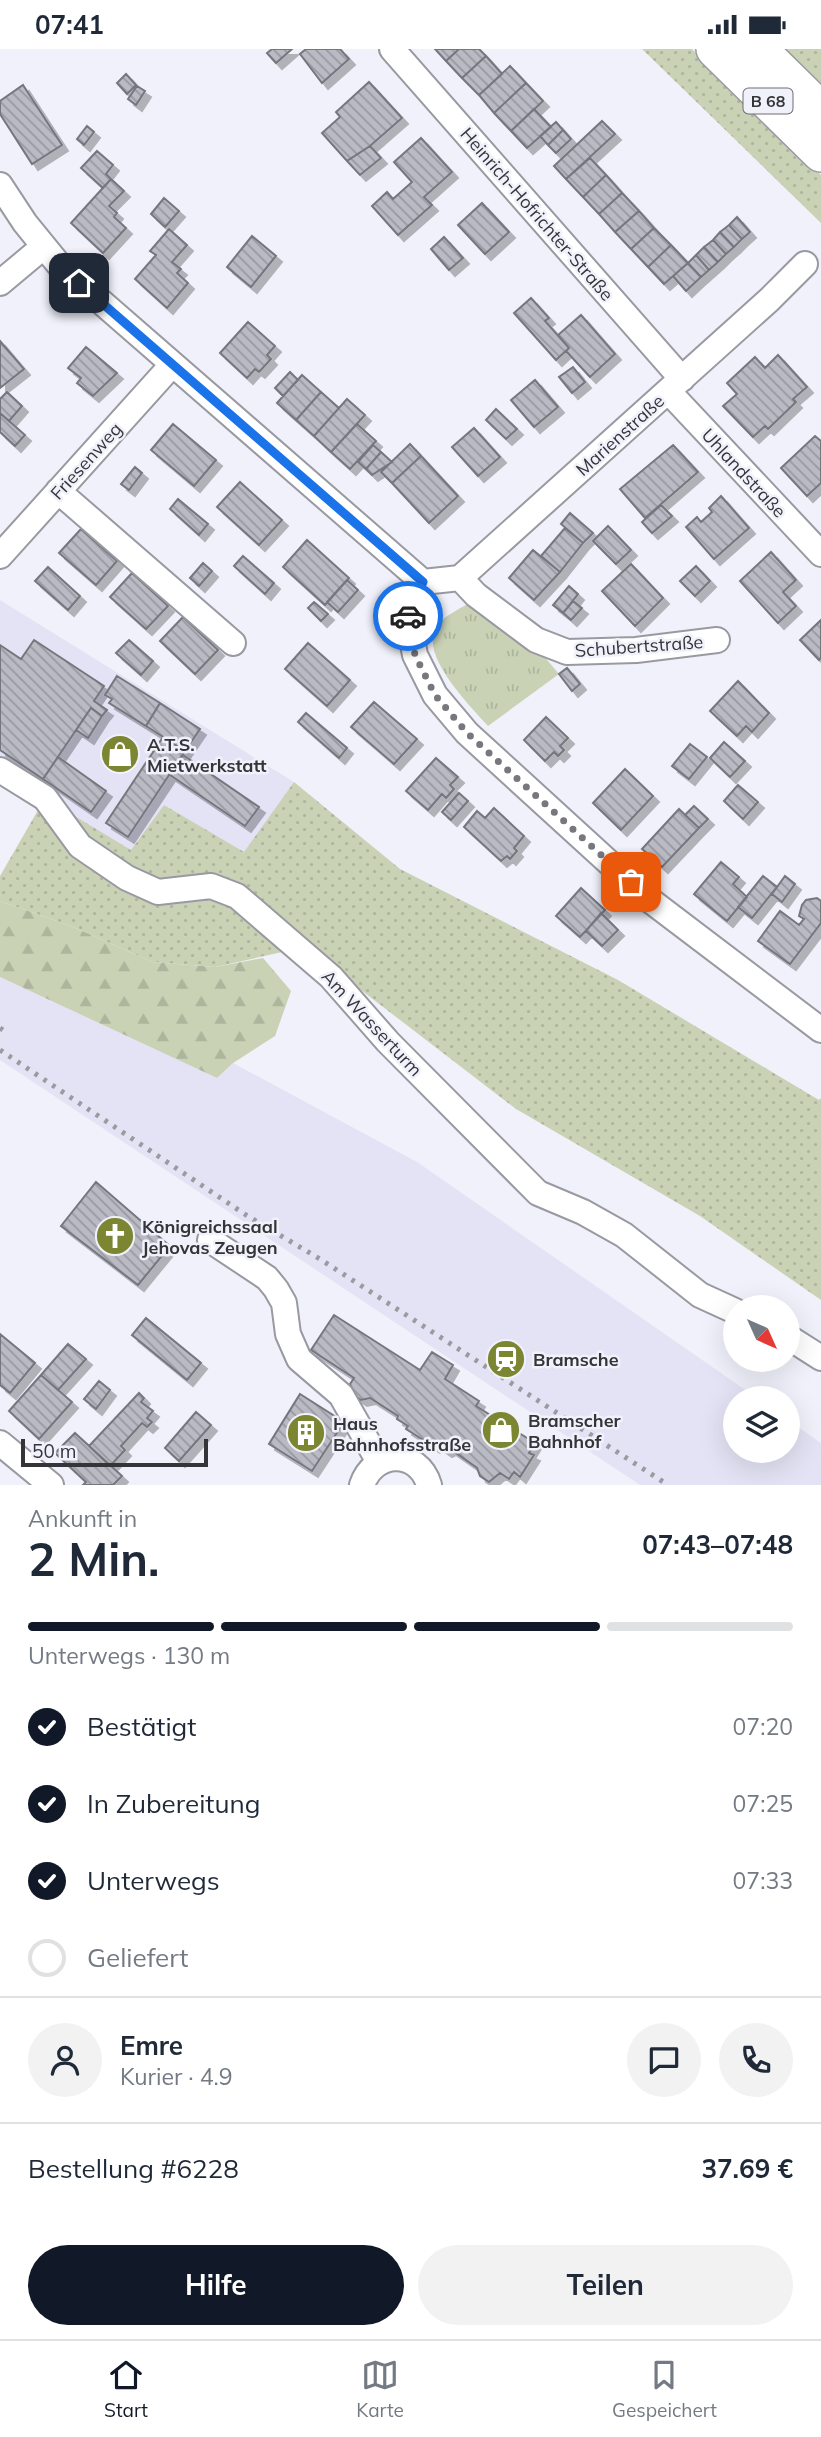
<!DOCTYPE html>
<html lang="de">
<head>
<meta charset="utf-8">
<style>
  body { margin:0; font-family:Mulish,sans-serif; background:#f2f2f3; color:#1f2937; height:100vh; display:flex; flex-direction:column; font-size:26px; white-space:nowrap }
  * { box-sizing:border-box; margin:0 }
  p { font-size:23px; color:#747a83 }
  .icon { flex:none; width:38px; height:38px; fill:none; stroke:currentColor; stroke-width:2; stroke-linecap:round; stroke-linejoin:round }
  .map { position:relative; height:1436px; overflow:hidden }
  .details { display:flex; flex-direction:column; background:#fff; flex:1 }
  .details>* { flex:none }
  .needle { width:46px; rotate:135deg }
  .buttons { position:absolute; left:723px; top:1246px; display:grid; gap:14px }
  .buttons a { display:grid; place-items:center; width:77px; height:77px; border-radius:50%; background:#fff; box-shadow:0 7px 28px #0002; font-size:35px }
  .scale { position:absolute; left:21px; bottom:18px; width:187px; box-sizing:border-box; padding-left:7px; border:4px solid #353539; border-top:0; font-size:19px; line-height:24px; white-space:nowrap; color:#353539; -webkit-text-stroke:5px #f1f1fb; paint-order:stroke }
  .pin { position:absolute; display:grid; place-items:center; width:60px; height:60px; color:#fff; margin:-30px; border-radius:14px; box-shadow:0 4px 10px #0006 }
  .courier { position:absolute; display:grid; place-items:center; width:70px; height:70px; margin:-35px; border:5px solid #1a73e8; border-radius:50%; background:#fff; color:#222; box-shadow:0 2px 9px #0007 }
  .head em { font-style:normal; font-weight:700 }
  .head div { display:flex; flex-direction:column-reverse }
  .head { display:flex; align-items:center; justify-content:space-between; height:119px; padding:0 28px }
  h1 { font-size:46px; font-weight:700; line-height:52px }
  .bar { display:grid; grid-template-columns:repeat(4,1fr); gap:10px 7px; align-content:center; height:84px; padding:0 28px }
  .bar i { height:9px; border-radius:5px; background:#e0e1e3 }
  .bar .current { background:#111827 }
  .bar p { grid-column:span 4 }
  .line { display:flex; align-items:center; gap:18px; padding:0 28px; border-top:2px solid #e0e1e3 }
  .line div { flex:1 }
  .round { display:grid; place-items:center; flex:none; width:74px; height:74px; border-radius:37px; background:#f2f2f3 }
  ol { padding:0 28px; list-style:none }
  li { display:flex; align-items:center; gap:21px; height:77px }
  li p { margin-inline-start:auto }
  li .icon { padding:7px; border-radius:50%; background:#111827; color:#fff; stroke-width:4 }
  li:last-child { color:#747a83 }
  li i { width:38px; height:38px; border:4px solid #e0e1e3; border-radius:50% }
  .primary-button { display:flex; gap:14px; margin-top:auto; padding:14px 28px }
  .primary-button a { flex:1; height:80px; border-radius:42px; background:#111827; color:#fff; font-size:28px; font-weight:700; line-height:80px; text-align:center }
  .primary-button a+a { background:#f2f2f3; color:#1f2937 }
  .status { display:flex; justify-content:space-between; align-items:center; height:49px; padding:0 35px; background:#fff; direction:ltr }
  .status svg { height:19px; fill:currentColor }
  .tab-bar { display:flex; justify-content:space-around; align-items:center; height:98px; border-top:2px solid #e0e1e3; background:#fff; font-size:19px; color:#747a83 }
  .tab-bar a { display:grid; justify-items:center; gap:4px }
  .tab-bar .current { color:#111827 }
  .map>svg:first-child { display:block }
  .built { fill:#e4e3f5 }
  .grass { fill:url(#grass-dots) }
  .forest { fill:url(#forest-firs) }
  .park { fill:url(#park-tufts) }
  .building { fill:url(#building-back-hatch); stroke:#76767f; stroke-width:2; filter:url(#shadow) }
  .lines { fill:none; stroke-linecap:round; stroke-linejoin:round }
  .minor-casing { stroke:#9999a2; stroke-width:28 }
  .highway-casing { stroke:#9999a2; stroke-width:40 }
  .minor { stroke:#fff; stroke-width:24 }
  .highway { stroke:#fff; stroke-width:37 }
  .rail { stroke:#9a9aa1; stroke-width:5; stroke-dasharray:3.5 7; stroke-linecap:butt }
  .done { stroke:#77777d; stroke-width:7; stroke-dasharray:0 12.6 }
  .route { stroke:#1a73e8; stroke-width:9 }
  .labels { text-anchor:middle; dominant-baseline:central; stroke-width:5; stroke-linejoin:round; paint-order:stroke }
  .shield { fill:#f1f1fb; stroke:#6d6d73; stroke-width:2 }
  .shield-label { font-size:16px; font-weight:bold; fill:#353539 }
  .street-label { font-size:18px; fill:#353539; stroke:#f1f1fb }
  .poi-label { font-size:18px; font-weight:bold; fill:#353539; stroke:#f1f1fb; text-anchor:start }
</style>
</head>
<body>
<div class="status"><b>07:41</b><svg viewBox="0 0 49 12"><path d="M0 12V9h3v3zM5 12V6h3v6zM10 12V3h3v9zM15 12V0h3v12zM26 1h20v11H26zM47 4h2v5h-2z"/></svg></div>
<div class="map">
<svg width="821" height="1436" viewBox="0 0 821 1436">
  <defs>
    <pattern id="grass-dots" width="8" height="8" patternUnits="userSpaceOnUse" patternTransform="scale(1.75)"><rect width="8" height="8" fill="#c9d2b5"/><path d="M2 2h.1M6 6h.1" fill="none" stroke="#adb59c" stroke-width="1.8" stroke-linecap="round"/></pattern>
    <pattern id="forest-firs" width="22" height="20" patternUnits="userSpaceOnUse" patternTransform="scale(1.75)"><rect width="22" height="20" fill="#c9d2b5"/><path d="M5 1l3.5 6h-7zM16 11l3.5 6h-7z" fill="#adb59c"/></pattern>
    <pattern id="park-tufts" width="24" height="20" patternUnits="userSpaceOnUse" patternTransform="scale(1.75)"><rect width="24" height="20" fill="#c9d2b5"/><path d="M3 7l-1-3M5 7V3M7 7l1-3M15 17l-1-3M17 17v-4M19 17l1-3" fill="none" stroke="#adb59c"/></pattern>
    <pattern id="building-back-hatch" width="6" height="6" patternUnits="userSpaceOnUse" patternTransform="scale(1.75)"><rect width="6" height="6" fill="#babac4"/><path d="M-1 5l2 2M0 0l6 6M5-1l2 2" fill="none" stroke="#9898a0"/></pattern>
    <filter id="shadow"><feDropShadow dx="6" dy="6" stdDeviation="0" flood-color="#0004"/></filter>
  </defs>
  <rect width="100%" height="100%" fill="#f1f1fb"/>
  <path class="built" d="M0,551L294,733L244,804L164,756L132,802L45,749L0,718Z
    M0,928L217,1029L233,1014L417,1113L757,1349H735V1402H788V1371L821,1394V1436H640L0,1011Z"/>
  <path class="grass" d="M642,0H692L821,126V174Z
    M785,0H821V36Z
    M294,733L400,820L618,931L819,1051L821,1049V1251L700,1167L516,1060L305,898L215,918L152,913L71,877L0,852V827L45,749L131,801L164,756L244,803Z"/>
  <path class="forest" d="M0,852L71,877L152,913L215,918L263,909L291,942L275,987L233,1014L217,1029L0,928Z"/>
  <path class="park" d="M469,554L542,605L559,625L488,677C471,658 421,608 435,580C441,568 458,561 469,554Z"/>
  <path class="building" d="M272,0H292L276,14L267,4Z
    M306,0H340L349,10L322,34L300,5Z
    M435,0H459L446,12Z
    M459,0H479L486,7L462,29L446,12Z
    M486,7L502,25L479,46L462,29Z
    M510,17L526,34L494,64L479,46Z
    M126,25L136,36L127,45L117,34Z
    M369,33L402,69L370,97L347,112L322,84L340,68L336,63Z
    M526,34L543,52L511,82L494,64Z
    M23,36L62,96L32,115L0,65V52Z
    M137,37L145,42L136,56L128,50Z
    M534,60L551,78L527,99L511,82Z
    M602,72L615,85L566,130L554,117Z
    M556,73L563,81L548,96L540,87Z
    M87,77L94,83L84,96L77,90Z
    M563,81L571,90L556,104L548,96Z
    M421,89L452,123L424,148L432,156L398,186L372,157L387,143L393,150L412,133L394,113Z
    M370,97L381,109L360,126L347,112Z
    M97,102L113,116L106,125L111,130L103,139L81,119Z
    M590,109L606,126L583,148L566,130Z
    M606,126L622,144L599,165L583,148Z
    M111,130L124,142L109,157L117,164L114,168L126,179L103,204L71,174Z
    M622,144L639,162L615,183L599,165Z
    M164,149L179,162L165,178L151,165Z
    M482,154L509,183L485,205L458,176Z
    M639,162L654,179L631,200L615,183Z
    M737,168L750,183L742,190L729,176Z
    M729,176L742,190L734,198L720,183Z
    M654,179L671,196L648,218L631,200Z
    M169,180L187,196L172,213L181,220L177,224L188,234L167,259L135,230L156,206L150,202Z
    M720,183L734,198L726,205L713,191Z
    M252,187L276,207L251,238L227,218Z
    M444,188L463,209L449,221L431,200Z
    M713,191L726,205L718,213L704,198Z
    M671,196L688,214L664,235L648,218Z
    M704,198L718,213L709,221L696,206Z
    M696,206L709,221L701,228L688,214Z
    M688,214L701,228L686,242L673,227Z
    M531,249L549,269L545,272L569,299L556,311L514,264Z
    M581,266L615,305L590,328L566,302L569,299L558,286Z
    M248,273L275,297L267,306L271,310L259,323L255,320L247,329L220,304Z
    M0,292L24,320L0,339Z
    M86,298L117,324L93,347L77,334L81,329L68,319Z
    M778,306L807,338L793,350L796,353L768,380L765,377L753,388L723,357L737,345L727,334L755,308L765,319Z
    M573,318L585,333L572,344L559,328Z
    M290,323L298,331L283,347L275,339Z
    M302,326L321,343L296,371L277,354Z
    M535,331L558,358L534,378L511,351Z
    M7,343L22,357L9,372L0,364V350Z
    M321,343L339,359L314,387L296,371Z
    M347,350L365,366L331,403L314,387Z
    M496,360L517,380L506,390L486,371Z
    M0,364L25,386L15,397L0,383Z
    M173,375L216,411L194,437L151,401Z
    M357,375L376,392L350,420L331,403Z
    M474,379L500,408L478,427L452,398Z
    M815,387L821,392V434L807,447L781,419Z
    M410,395L421,407L392,434L381,423Z
    M373,396L381,403L366,420L358,413Z
    M673,396L698,423L645,469L620,440Z
    M381,403L392,413L372,426L366,420Z
    M421,407L458,447L429,474L392,434Z
    M135,418L142,424L129,441L121,435Z
    M240,433L282,471L259,496L217,458Z
    M721,447L749,479L714,510L686,478L697,468L701,473L712,463L709,459Z
    M178,450L208,475L199,486L170,460Z
    M661,456L672,467L652,484L642,473Z
    M570,464L593,484L583,494L561,475Z
    M608,477L631,501L616,515L593,492Z
    M565,479L583,494L560,523L541,507Z
    M81,480L117,512L96,536L59,504Z
    M307,491L349,529L325,556L283,518Z
    M533,501L560,523L534,551L509,529Z
    M771,503L796,531L783,543L796,557L778,574L740,532Z
    M243,507L274,534L265,545L234,517Z
    M203,514L212,522L199,537L190,529Z
    M631,515L663,549L635,577L602,542Z
    M696,517L710,532L695,547L680,532Z
    M48,518L80,547L68,561L35,532Z
    M132,524L168,557L146,580L110,548Z
    M347,531L358,541L338,563L327,553Z
    M569,537L578,545L563,564L553,556Z
    M573,552L582,559L571,571L563,564Z
    M314,553L328,565L321,572L308,559Z
    M183,568L218,601L195,625L160,592Z
    M821,571V609L819,611L800,591Z
    M34,591L104,637L94,652L107,661L102,667L91,659L43,730L0,701V596L21,610Z
    M129,591L153,612L141,626L116,604Z
    M308,594L350,631L327,657L285,620Z
    M567,619L580,635L572,642L559,625Z
    M117,627L160,654L146,677L109,654L112,650L105,646Z
    M738,632L769,664L752,683L746,677L737,687L710,662Z
    M374,653L417,690L394,715L351,678Z
    M160,654L200,680L185,702L146,677Z
    M91,659L102,667L88,689L76,681Z
    M306,664L347,699L339,709L298,673Z
    M546,668L568,689L560,697L564,701L558,707L554,703L545,712L524,691Z
    M163,688L185,702L128,788L106,774Z
    M724,693L745,712L730,728L710,709Z
    M690,695L707,708L689,730L672,717Z
    M183,706L259,758L245,777L170,726Z
    M58,708L106,742L91,763L43,730Z
    M436,709L458,728L450,736L454,740L446,749L442,745L428,761L406,742Z
    M625,720L653,747L621,781L593,754Z
    M738,736L758,753L743,770L724,752Z
    M459,744L468,752L451,771L442,763Z
    M694,757L708,770L699,779L685,766Z
    M494,759L524,787L514,799L517,802L510,810L507,807L501,812L464,778L477,762L485,769Z
    M679,760L699,779L662,818L642,800Z
    M721,813L739,828L733,835L747,848L727,872L694,845Z
    M763,827L777,838L752,869L738,858Z
    M785,827L795,835L782,853L772,845Z
    M581,839L605,861L580,888L556,867Z
    M817,849L821,852V874L790,915L758,892L780,862L799,876L804,870L799,867L802,856L806,851Z
    M601,864L618,881L602,897L586,882Z
    M96,1133L170,1197L138,1236L61,1177Z
    M334,1266L420,1321L432,1303L453,1316L445,1330L479,1352L476,1357L535,1394L529,1404L534,1406L520,1428L514,1423L509,1430L500,1424L489,1433L480,1427L477,1419L450,1400L446,1402L436,1395L434,1398L406,1380L408,1377L397,1370L398,1367L370,1349L361,1351L355,1347L350,1335L354,1329L311,1301Z
    M146,1269L201,1314L187,1331L132,1286Z
    M0,1285L35,1314L10,1344L0,1336Z
    M68,1295L86,1310L58,1341L41,1326Z
    M41,1326L72,1353L39,1390L9,1362Z
    M99,1332L110,1341L96,1360L84,1350Z
    M139,1344L144,1349L141,1353L153,1362L147,1369L152,1373L147,1378L142,1374L121,1397L125,1401L110,1417L89,1397Z
    M300,1345L344,1373L312,1422L269,1395Z
    M196,1363L211,1376L179,1412L165,1399Z
    M75,1384L122,1427L113,1436H83L86,1433L55,1404Z"/>
  <g class="lines">
    <g class="minor-casing">
      <path id="minor" d="M392,0L682,330
        M0,136L25,174L60,217L423,533
        M0,234L43,198
        M668,342L821,505
        M58,442L233,594
        M0,507L171,317
        M460,529L476,546L536,591L567,603L636,601L717,591
        M423,533L408,569L415,606L435,646L467,684L651,852L821,981
        M423,533L460,529L769,251L805,215
        M0,721L45,749L80,797L127,829L158,843L211,837L237,847L331,928L388,993L538,1144L583,1163L624,1186L700,1246L735,1262
        M210,1191L267,1229L276,1240L284,1254L288,1285L299,1310L341,1346L379,1413
        M788,1288L821,1309
        M0,1394L51,1436
        M362,1436C373,1402 418,1399 429,1436"/>
    </g>
    <g class="highway-casing">
      <path id="highway" d="M715,0L821,104
        M758,0L821,62"/>
    </g>
    <use href="#minor" class="minor"/>
    <use href="#highway" class="highway"/>
    <path class="rail" d="M0,979L4,982
      M0,1001L246,1166L320,1210L668,1436"/>
  </g>
  <g class="lines">
    <path class="done" d="M408,567L415,606L435,646L467,684L631,833"/>
    <path class="route" d="M79,234L423,533L408,567"/>
  </g>
  <defs>
    <g id="shop-disc" transform="scale(2.0125)"><circle r="9.5" fill="#7c8532" stroke="#f1f1fb"/><path d="M-5-2.5h2.3a2.7 3.5 0 0 1 5.4 0H5L5.5 6h-11ZM-1.5-2.5h3a1.5 2.3 0 0 0-3 0Z" fill="#fff"/></g>
    <g id="church-disc" transform="scale(2.0125)"><circle r="9.5" fill="#7c8532" stroke="#f1f1fb"/><path d="M-1.2-6h2.4v3.5h3.3v2.4h-3.3V6h-2.4V-.1h-3.3v-2.4h3.3Z" fill="#fff"/></g>
    <g id="station-disc" transform="scale(2.0125)"><circle r="9.5" fill="#7c8532" stroke="#f1f1fb"/><path d="M-3-6H3Q5-6 5-4V2Q5 4 3 4L4.5 6H3L1.5 4h-3L-3 6H-4.5L-3 4Q-5 4-5 2V-4Q-5-6-3-6ZM-3.5-4v3h7v-3ZM-3.5 1v1.5H-2V1ZM2 1v1.5H3.5V1Z" fill="#fff"/></g>
    <g id="building-disc" transform="scale(2.0125)"><circle r="9.5" fill="#7c8532" stroke="#f1f1fb"/><path d="M-4-6H4V6H1V3H-1V6H-4ZM-2.5-4.3h1.7v1.8h-1.7ZM.8-4.3h1.7v1.8H.8ZM-2.5-1h1.7V.8h-1.7ZM.8-1h1.7V.8H.8Z" fill="#fff"/></g>
  </defs>
  <g fill-rule="evenodd">
    <use href="#shop-disc" x="120" y="705"/>
    <use href="#church-disc" x="115" y="1187"/>
    <use href="#station-disc" x="506" y="1310"/>
    <use href="#shop-disc" x="501" y="1381"/>
    <use href="#building-disc" x="306" y="1384"/>
  </g>
  <g class="labels">
    <rect class="shield" x="743.5" y="39.5" width="49" height="25" rx="5"/>
    <g class="shield-label">
      <text x="768" y="52">B 68</text>
    </g>
    <g class="street-label">
      <text transform="translate(537 165) rotate(49)">Heinrich-Hofrichter-Straße</text>
      <text transform="translate(620 386) rotate(-42)">Marienstraße</text>
      <text transform="translate(86 412) rotate(-48)">Friesenweg</text>
      <text transform="translate(744 424) rotate(47)">Uhlandstraße</text>
      <text transform="translate(639 597) rotate(-4)">Schubertstraße</text>
      <text transform="translate(372 974) rotate(47)">Am Wasserturm</text>
    </g>
    <g class="poi-label">
      <text x="147" y="695">A.T.S.<tspan x="147" dy="21">Mietwerkstatt</tspan></text>
      <text x="142" y="1177">Königreichssaal<tspan x="142" dy="21">Jehovas Zeugen</tspan></text>
      <text x="533" y="1310">Bramsche</text>
      <text x="528" y="1371">Bramscher<tspan x="528" dy="21">Bahnhof</tspan></text>
      <text x="333" y="1374">Haus<tspan x="333" dy="21">Bahnhofsstraße</tspan></text>
    </g>
  </g>
</svg>
<div class="buttons">
<a><svg class="needle" viewBox="-14 -14 28 28"><path d="M0-13l5 13h-10z" fill="#e53935"/><path d="M0 13l5-13h-10z" fill="#747a83"/></svg></a>
<a><svg class="icon" aria-label="layers" viewBox="0 0 24 24"><path d="M12 4l9 5-9 5-9-5zM3 14l9 5 9-5"/></svg></a>
</div>
<div class="scale">50 m</div>
<div class="pin" style="left:631px;top:833px;background:#ea580c"><svg class="icon" aria-label="bag" viewBox="0 0 24 24"><path d="M5 8h14l-1 12H6zM9 8a3 3 0 0 1 6 0"/></svg></div>
<div class="pin" style="left:79px;top:234px;background:#1f2937"><svg class="icon" aria-label="home" viewBox="0 0 24 24"><path d="M3 11l9-7 9 7M6 9v11h12V9"/></svg></div>
<div class="courier" style="left:408px;top:567px"><svg class="icon" aria-label="car" viewBox="0 0 24 24"><path d="M5 17H2v-5l4-1 3-4h7l3 4 3 1v5h-3M9 17h6M6 11h13"/><circle cx="7" cy="17" r="2"/><circle cx="17" cy="17" r="2"/></svg></div>
</div>
<section class="details">
<div class="head"><div><h1>2 Min.</h1><p>Ankunft in</p></div><em>07:43–07:48</em></div>
<div class="bar"><i class="current"></i><i class="current"></i><i class="current"></i><i></i><p>Unterwegs · 130 m</p></div>
<ol>
<li><svg class="icon" aria-label="check" viewBox="0 0 24 24"><path d="M5 12l5 5 9-10"/></svg>Bestätigt<p>07:20</p></li>
<li><svg class="icon" aria-label="check" viewBox="0 0 24 24"><path d="M5 12l5 5 9-10"/></svg>In Zubereitung<p>07:25</p></li>
<li><svg class="icon" aria-label="check" viewBox="0 0 24 24"><path d="M5 12l5 5 9-10"/></svg>Unterwegs<p>07:33</p></li>
<li><i></i>Geliefert</li>
</ol>
<div class="line" style="height:126px"><a class="round"><svg class="icon" aria-label="person" viewBox="0 0 24 24"><circle cx="12" cy="8" r="4"/><path d="M4 21q1-7 8-7t8 7"/></svg></a><div><b>Emre</b><p>Kurier · 4.9</p></div><a class="round"><svg class="icon" aria-label="chat" viewBox="0 0 24 24"><path d="M4 5h16v11H9l-5 4z"/></svg></a><a class="round"><svg class="icon" aria-label="phone" viewBox="0 0 24 24"><path d="M5 4h4l2 5-3 2q2 4 5 5l2-3 5 2v4C11 20 4 13 5 4z"/></svg></a></div>
<div class="line" style="height:91px"><div>Bestellung #6228</div><b>37.69 €</b></div>
<div class="primary-button"><a>Hilfe</a><a>Teilen</a></div>
</section>
<nav class="tab-bar">
<a class="current"><svg class="icon" aria-label="home" viewBox="0 0 24 24"><path d="M3 11l9-7 9 7M6 9v11h12V9"/></svg>Start</a>
<a><svg class="icon" aria-label="map" viewBox="0 0 24 24"><path d="M3 6l6-2 6 2 6-2v14l-6 2-6-2-6 2zM9 4v14M15 6v14"/></svg>Karte</a>
<a><svg class="icon" aria-label="saved" viewBox="0 0 24 24"><path d="M7 4h10v16l-5-4-5 4z"/></svg>Gespeichert</a>
</nav>
</body>
</html>
